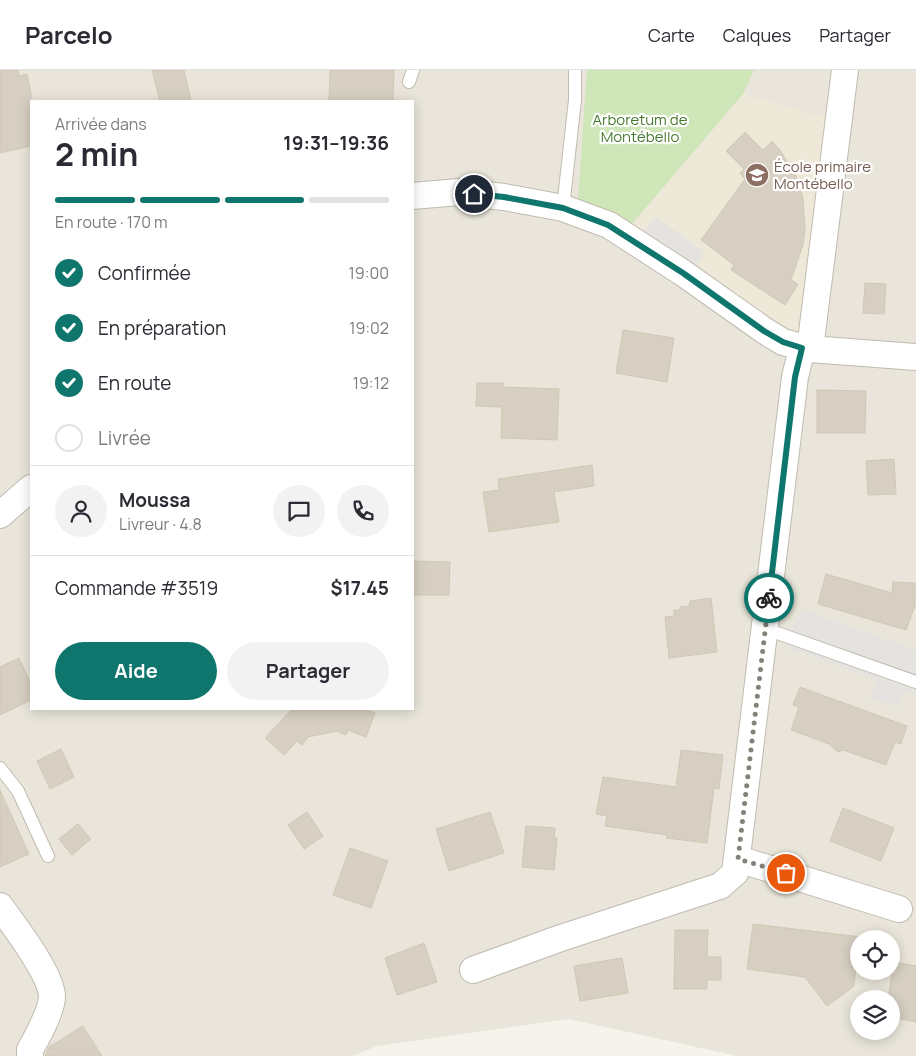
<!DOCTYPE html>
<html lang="fr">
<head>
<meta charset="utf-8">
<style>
  body { margin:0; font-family:Manrope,sans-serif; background:#f2f2f3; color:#2b2b33; height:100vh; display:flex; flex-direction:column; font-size:19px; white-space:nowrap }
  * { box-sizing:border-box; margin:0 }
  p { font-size:16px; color:#7c7c81 }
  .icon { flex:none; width:28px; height:28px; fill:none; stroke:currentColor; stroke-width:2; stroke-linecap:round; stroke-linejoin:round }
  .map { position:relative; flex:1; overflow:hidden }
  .drawer { position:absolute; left:30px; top:30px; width:384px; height:610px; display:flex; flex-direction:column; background:#fff; border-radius:0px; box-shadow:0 2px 12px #0003 }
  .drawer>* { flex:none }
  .fabs { position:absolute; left:850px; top:860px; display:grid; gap:10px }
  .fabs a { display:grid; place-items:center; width:50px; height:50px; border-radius:50%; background:#fff; box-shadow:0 2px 12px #0003; font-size:25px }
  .pin { position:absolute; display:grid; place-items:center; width:42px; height:42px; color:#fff; margin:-21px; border:2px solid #fff; border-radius:50%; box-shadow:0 1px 5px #0007 }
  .courier { position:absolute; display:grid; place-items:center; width:50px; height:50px; margin:-25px; border:4px solid #0f766e; border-radius:50%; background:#fff; color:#222; box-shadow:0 1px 6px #0007 }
  .headline em { font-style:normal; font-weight:700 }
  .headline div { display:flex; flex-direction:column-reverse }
  .headline { display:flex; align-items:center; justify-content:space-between; height:85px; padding:0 25px }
  h1 { font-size:32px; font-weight:700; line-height:38px }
  .bar { display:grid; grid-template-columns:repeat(4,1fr); gap:8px 5px; align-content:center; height:60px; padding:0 25px }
  .bar i { height:6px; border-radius:4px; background:#e1e1e2 }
  .bar .current { background:#0f766e }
  .bar p { grid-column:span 4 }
  .line { display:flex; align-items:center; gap:12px; padding:0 25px; border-top:1px solid #e1e1e2 }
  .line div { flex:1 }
  .round { display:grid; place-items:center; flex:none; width:52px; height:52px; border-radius:26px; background:#f2f2f3 }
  ol { padding:0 25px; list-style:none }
  li { display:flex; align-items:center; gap:15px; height:55px }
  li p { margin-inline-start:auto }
  li .icon { padding:5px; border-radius:50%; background:#0f766e; color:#fff; stroke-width:4 }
  li:last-child { color:#7c7c81 }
  li i { width:28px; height:28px; border:2px solid #e1e1e2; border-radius:50% }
  .primary-button { display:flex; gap:10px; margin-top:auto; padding:10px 25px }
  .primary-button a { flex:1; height:58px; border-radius:30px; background:#0f766e; color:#fff; font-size:20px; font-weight:700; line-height:58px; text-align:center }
  .primary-button a+a { background:#f2f2f3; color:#2b2b33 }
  header { display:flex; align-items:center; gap:30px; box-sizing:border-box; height:70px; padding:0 25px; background:#fff; border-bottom:1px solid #e1e1e2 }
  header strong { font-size:24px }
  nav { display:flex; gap:28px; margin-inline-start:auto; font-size:18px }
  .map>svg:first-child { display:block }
  .residential { fill:#e9e5da; fill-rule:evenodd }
  .education { fill:#ede8d7 }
  .green { fill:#cfe6b8 }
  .parking { fill:#e4e3e0 }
  .building { fill:#d6cfc2; stroke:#d1c7b5 }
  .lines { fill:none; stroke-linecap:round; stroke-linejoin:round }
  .service-casing { stroke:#c0bbaf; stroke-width:14 }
  .minor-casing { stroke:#c0bbaf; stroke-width:28 }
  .service { stroke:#fff; stroke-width:12 }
  .minor { stroke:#fff; stroke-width:26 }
  .done { stroke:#858178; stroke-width:5; stroke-dasharray:0 9 }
  .route { stroke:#0f766e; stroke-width:6 }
  .labels { text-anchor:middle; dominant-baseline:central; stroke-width:4.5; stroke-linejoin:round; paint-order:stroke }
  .park-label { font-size:15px; fill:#48792f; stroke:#fff }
  .education-label { font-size:15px; fill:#785e54; stroke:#fff; text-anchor:start }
</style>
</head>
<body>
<header>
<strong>Parcelo</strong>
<nav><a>Carte</a><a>Calques</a><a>Partager</a></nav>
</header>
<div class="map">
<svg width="916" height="986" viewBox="0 0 916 986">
  <rect width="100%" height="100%" fill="#f5f3ec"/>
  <path class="residential" d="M0,0H916V986H737L569,949L377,976L352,986H0ZM31,31H412V639H31ZM859,869H891V901H859ZM859,929H891V961H859Z"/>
  <path class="education" d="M743,24L848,54L814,279L630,156Z"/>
  <path class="green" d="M587,0H754L743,24L630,156L578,130Z"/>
  <path class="parking" d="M656,147L704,182L694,198L644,161Z
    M800,539L916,580V625L903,620L897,636L871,628L877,610L786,577Z"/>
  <path class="building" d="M0,0H18L19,6L27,4L31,24V76L0,83Z
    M152,0H184L191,31H160Z
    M330,0H394L393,31H329Z
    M745,62L763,80L772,71L780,80L796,106L803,128L805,159L803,175L791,210L798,214L785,235L731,200L734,195L701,170L745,109L740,103L744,99L726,81Z
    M865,213L886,214L884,244L863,243Z
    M623,260L674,268L667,312L616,303Z
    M477,313H503V317L559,319L557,370L501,368L502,337L476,336Z
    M817,320L866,321L865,363H817Z
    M894,389L896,424L868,425L866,391Z
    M592,395L594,416L554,422L559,452L489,462L483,422L499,420L498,409Z
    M412,491L450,492L449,525H412Z
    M826,504L892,523L893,512L915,513V536L906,560L818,534Z
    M711,528L717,582L669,588L665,547L674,546V540H680V537L689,536L690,531Z
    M19,588L31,614V630L0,645V597Z
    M800,617L907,656L901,674L895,672L886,695L843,680L838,682L829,674L791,660L799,637L793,635Z
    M292,639H364L375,643L366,667L348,660L346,665L337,661L308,667L302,675L297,671L284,685L265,668Z
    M61,679L74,707L50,719L37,691Z
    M681,680L723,685L719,719L714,718L707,773L666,768L667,765L605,756L607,746L596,744L603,707L676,717Z
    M0,720L29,784L0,797Z
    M843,738L894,758L881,791L830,771Z
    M307,742L323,766L304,779L288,755Z
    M490,742L504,783L449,801L436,759Z
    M78,754L91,769L72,785L59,769Z
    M526,756L555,758L554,768H557L554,800L522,797Z
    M350,778L388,791L371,838L333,825Z
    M753,854L861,867L859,869L854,916L827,936L805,907L747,899Z
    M675,860H708L707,887H721V910H707V919H674Z
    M424,873L437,912L397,925L385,888Z
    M622,888L628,923L580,931L574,896Z
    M894,892L916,896V952L891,947V929H888Z
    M83,956L102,986H45L49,977Z"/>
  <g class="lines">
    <g class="service-casing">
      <path id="service" d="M409,12L413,0
        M563,138L575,30V0
        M766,559L916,612
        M0,698L18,721L48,786"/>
    </g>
    <g class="minor-casing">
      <path id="minor" d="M412,126L459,122L504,127L563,138L609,155L683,203L765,261L783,272L810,279L916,287
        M810,279L845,0
        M0,445L31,418
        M738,789L899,839
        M0,836C14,856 51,903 52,926C52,941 37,967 30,980V986
        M473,900L558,869L720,816L735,803L795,307L802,278"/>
    </g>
    <use href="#service" class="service"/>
    <use href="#minor" class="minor"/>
  </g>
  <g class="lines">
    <path class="done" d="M769,528L738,789L786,803"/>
    <path class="route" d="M474,124L504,127L563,138L608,155L683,203L764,261L783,272L802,278L795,307L769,528"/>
  </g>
  <defs>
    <g id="school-disc" transform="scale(1.25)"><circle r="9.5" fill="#8d6e63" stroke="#fff"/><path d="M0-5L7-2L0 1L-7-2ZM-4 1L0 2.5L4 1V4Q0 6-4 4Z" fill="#fff"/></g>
  </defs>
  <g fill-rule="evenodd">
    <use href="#school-disc" x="757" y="105"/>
  </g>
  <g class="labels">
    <g class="park-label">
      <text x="640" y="49">Arboretum de<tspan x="640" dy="17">Montébello</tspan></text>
    </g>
    <g class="education-label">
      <text x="774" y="96">École primaire<tspan x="774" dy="17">Montébello</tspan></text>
    </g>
  </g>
</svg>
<div class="fabs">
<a><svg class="icon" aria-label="locate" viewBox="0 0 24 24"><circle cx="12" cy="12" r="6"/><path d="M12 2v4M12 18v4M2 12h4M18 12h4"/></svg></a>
<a><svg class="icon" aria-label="layers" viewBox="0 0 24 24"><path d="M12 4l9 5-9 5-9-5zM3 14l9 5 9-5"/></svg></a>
</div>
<div class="pin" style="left:786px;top:803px;background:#ea580c"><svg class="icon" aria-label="bag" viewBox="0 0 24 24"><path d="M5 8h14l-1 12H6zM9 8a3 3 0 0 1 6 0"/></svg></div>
<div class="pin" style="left:474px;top:124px;background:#1f2937"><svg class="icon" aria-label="home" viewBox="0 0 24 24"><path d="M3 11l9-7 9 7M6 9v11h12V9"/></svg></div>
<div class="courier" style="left:769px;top:528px"><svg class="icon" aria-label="bike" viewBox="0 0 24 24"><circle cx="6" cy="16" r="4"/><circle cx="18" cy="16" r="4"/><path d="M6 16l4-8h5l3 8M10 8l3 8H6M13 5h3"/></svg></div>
<section class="drawer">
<div class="headline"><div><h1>2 min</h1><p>Arrivée dans</p></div><em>19:31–19:36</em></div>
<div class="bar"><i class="current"></i><i class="current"></i><i class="current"></i><i></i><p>En route · 170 m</p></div>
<ol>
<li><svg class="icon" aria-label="check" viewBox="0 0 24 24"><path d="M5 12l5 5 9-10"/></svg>Confirmée<p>19:00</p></li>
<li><svg class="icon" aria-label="check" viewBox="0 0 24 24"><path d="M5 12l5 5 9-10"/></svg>En préparation<p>19:02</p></li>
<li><svg class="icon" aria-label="check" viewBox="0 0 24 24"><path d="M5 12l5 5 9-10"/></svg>En route<p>19:12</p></li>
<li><i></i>Livrée</li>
</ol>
<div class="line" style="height:90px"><a class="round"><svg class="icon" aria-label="person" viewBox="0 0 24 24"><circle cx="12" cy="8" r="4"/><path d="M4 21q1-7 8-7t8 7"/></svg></a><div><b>Moussa</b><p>Livreur · 4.8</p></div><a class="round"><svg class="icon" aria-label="chat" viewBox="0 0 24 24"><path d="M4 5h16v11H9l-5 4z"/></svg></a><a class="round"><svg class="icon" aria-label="phone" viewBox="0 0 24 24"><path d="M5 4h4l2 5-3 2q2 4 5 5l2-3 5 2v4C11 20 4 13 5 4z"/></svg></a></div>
<div class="line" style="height:65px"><div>Commande #3519</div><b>$17.45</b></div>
<div class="primary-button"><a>Aide</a><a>Partager</a></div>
</section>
</div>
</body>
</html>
